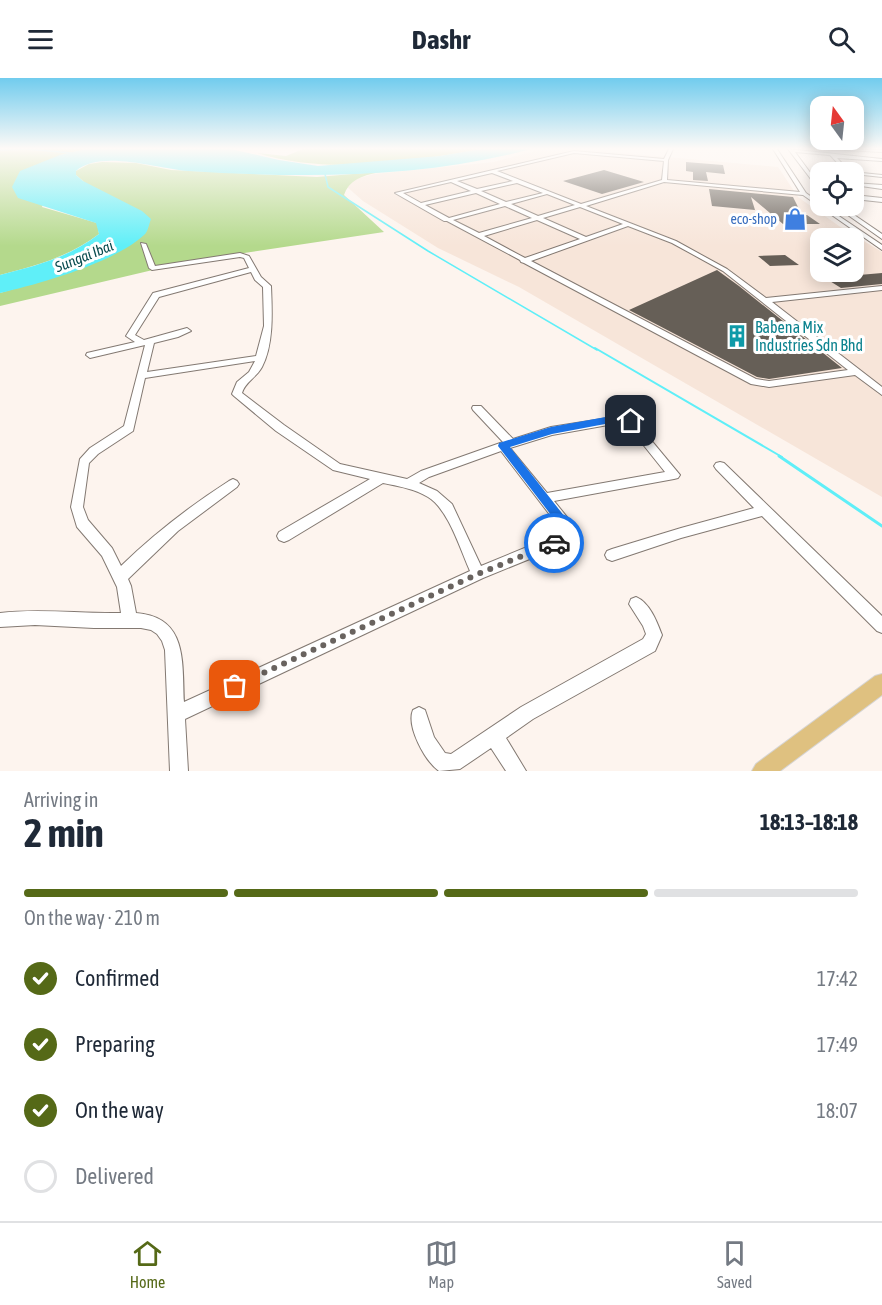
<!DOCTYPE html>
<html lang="en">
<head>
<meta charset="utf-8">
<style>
  body { margin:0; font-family:"Asap Condensed",sans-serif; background:#f6f6f7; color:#1f2937; height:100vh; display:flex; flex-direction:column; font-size:22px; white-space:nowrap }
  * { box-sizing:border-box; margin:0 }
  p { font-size:20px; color:#747a83 }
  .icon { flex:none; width:33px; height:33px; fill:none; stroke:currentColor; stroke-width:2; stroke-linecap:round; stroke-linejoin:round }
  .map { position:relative; height:693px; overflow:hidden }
  .drawer { display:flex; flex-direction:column; background:#fff; flex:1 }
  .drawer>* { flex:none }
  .needle { width:39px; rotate:345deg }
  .buttons { position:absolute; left:810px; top:18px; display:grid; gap:12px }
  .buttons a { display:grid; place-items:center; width:54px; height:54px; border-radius:12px; background:#fff; box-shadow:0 3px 15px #0003; font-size:30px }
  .pin { position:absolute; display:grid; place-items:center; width:51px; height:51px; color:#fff; margin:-26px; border-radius:12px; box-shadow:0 3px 9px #0006 }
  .courier { position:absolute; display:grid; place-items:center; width:60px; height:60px; margin:-30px; border:4px solid #1a73e8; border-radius:50%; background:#fff; color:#222; box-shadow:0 2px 8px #0007 }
  .summary em { font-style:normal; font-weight:700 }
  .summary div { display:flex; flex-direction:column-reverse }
  .summary { display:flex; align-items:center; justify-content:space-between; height:102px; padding:0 24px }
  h1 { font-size:39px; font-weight:700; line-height:45px }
  .bar { display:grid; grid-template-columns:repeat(4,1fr); gap:9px 6px; align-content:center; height:72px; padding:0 24px }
  .bar i { height:8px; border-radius:4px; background:#e0e1e3 }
  .bar .current { background:#556917 }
  .bar p { grid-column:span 4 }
  ol { padding:0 24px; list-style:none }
  li { display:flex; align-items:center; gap:18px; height:66px }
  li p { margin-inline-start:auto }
  li .icon { padding:6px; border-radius:50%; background:#556917; color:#fff; stroke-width:4 }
  li:last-child { color:#747a83 }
  li i { width:33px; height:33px; border:3px solid #e0e1e3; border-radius:50% }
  header { display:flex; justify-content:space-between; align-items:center; height:78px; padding:0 24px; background:#fff; font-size:27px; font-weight:700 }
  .dock { display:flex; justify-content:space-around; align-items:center; height:84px; border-top:2px solid #e0e1e3; background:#fff; font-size:16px; color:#747a83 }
  .dock a { display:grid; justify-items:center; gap:3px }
  .dock .current { color:#556917 }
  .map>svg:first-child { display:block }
  .built { fill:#f7e5d9; fill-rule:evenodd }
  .green { fill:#b4d98c }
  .water { fill:#5feff8 }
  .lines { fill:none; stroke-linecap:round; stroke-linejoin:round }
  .stream-far2 { stroke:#5feff8; stroke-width:1.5 }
  .stream-far1 { stroke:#5feff8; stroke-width:2 }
  .stream { stroke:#5feff8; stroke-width:3 }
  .building { fill:#665f57 }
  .minor-casing { stroke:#837972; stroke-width:2 }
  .major-casing { stroke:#d6d5d4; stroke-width:2 }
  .minor { fill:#fff; fill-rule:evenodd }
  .major { fill:#dfc180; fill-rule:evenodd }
  .route { fill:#1a73e8 }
  .done { stroke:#69635f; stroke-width:6; stroke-dasharray:0 10.8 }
  .labels { text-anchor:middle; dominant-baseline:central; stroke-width:6; stroke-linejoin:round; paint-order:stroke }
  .far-shop-label { font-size:14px; fill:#366cbe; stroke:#fff; text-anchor:end }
  .far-water-label { font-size:15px; font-style:italic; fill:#0a4c50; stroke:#fff }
  .culture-label { font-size:16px; fill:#0d838f; stroke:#fff; text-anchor:start }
</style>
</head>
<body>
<header><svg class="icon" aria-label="menu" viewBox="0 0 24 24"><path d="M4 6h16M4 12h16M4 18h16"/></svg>Dashr<svg class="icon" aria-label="search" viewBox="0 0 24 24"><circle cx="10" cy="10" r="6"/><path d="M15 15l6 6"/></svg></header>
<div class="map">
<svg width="882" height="693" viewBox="0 0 882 693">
  <rect width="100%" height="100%" fill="#fdf4ee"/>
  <path class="built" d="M541,71H579L778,89L798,119L839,148L882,174V419L519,209L438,170L363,123L346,108L356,101L374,96L494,84ZM820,160H854V194H820Z"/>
  <path class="green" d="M0,71H86L60,77L42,129L97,145L99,156C70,178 36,188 0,197Z
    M303,71H481C409,84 328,97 257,75L286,78Z
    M102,84L136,85L171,92L317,99L424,90C400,94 352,89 344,117L384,154L191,183L0,228V215L76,192L120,173L83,103L76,97V93L89,86Z"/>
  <path class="water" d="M86,71H231L279,82L318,88L440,78L481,71H531C421,101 301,100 188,93C159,91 100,71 76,93V97L83,103L142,133L151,141C149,146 148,154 144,157C114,185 39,206 0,215V197C35,188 70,179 99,156L96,145L18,120L12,109L20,93L60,77Z"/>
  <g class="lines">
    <path class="stream-far2" d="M0,72L27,71L72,75
      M325,96L328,109L428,173L597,272"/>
    <path class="stream-far1" d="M595,270L782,379"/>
    <path class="stream" d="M779,378L882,448"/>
  </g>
  <path class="building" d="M686,84L723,87L725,96L706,94L708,103L693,102V94L686,93Z
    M604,92L644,104L602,116L563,103Z
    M709,111L793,119L802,137H807L820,146H783L751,119L755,132L712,128Z
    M785,177L799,187L770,188L758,178Z
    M717,192L739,208L842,290L769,301L757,299L629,232Z
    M882,195V206L841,210L825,200Z"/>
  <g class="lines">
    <g class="minor-casing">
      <path id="minor" d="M669,71H673L668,82L667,102L800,114L773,71H777L806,115L820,125V128H824L882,167V172L803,117L664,104L586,128L676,163L727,191L766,220L882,208V212L772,224L882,309V317L855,297L769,309L751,306L524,185L521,184L520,182L447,143H444L395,115L574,73L664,81ZM574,75L664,83L662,102L581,126L497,93ZM492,95L513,103L477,111L457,103ZM451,104L471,113L421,125L403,115ZM517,105L543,115L506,124L481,113ZM476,115L500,126L449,140L425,127ZM547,116L575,127L538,138L511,126ZM505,128L532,140L479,155L453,142ZM580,129L623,146L586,159L543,140ZM537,142L580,161L525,180L484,158ZM628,148L672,165L723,193L848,292L769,303L756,301L531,183Z
        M788,71L882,81V83L837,80L850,94H846L830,77L795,74L820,108V113Z
        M843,71L882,72V74L845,72Z
        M852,94L882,97V99L854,96Z
        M854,105L882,107V111L854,107Z
        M854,117L882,120V124L854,121Z
        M835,128H841L882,156V161Z
        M141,165L146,166L155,188L240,175L249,178L261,199L271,208C272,233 274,266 262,289C256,300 245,304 242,315L284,347L340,386L407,401L421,393L503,364L473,332L472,330L473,328H481L513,361L551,349L627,337L631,338L680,397L678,400L674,401L554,423L571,444L575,457L569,465L483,500L185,641L188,693H170L165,572L162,563L157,556L151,552L141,550H94L35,547L0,549V535C40,530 81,536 121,535L117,509L102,478L77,449L71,429L80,381L90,370L124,348L145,267L90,280L86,277L87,275L135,264L126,258L153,215L249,190L244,180L240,179L152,192L149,190ZM251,194L255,202L263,209L264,248L256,278L147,294L154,265L178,259L191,253L187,250L144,262L135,257L159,219ZM255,283L249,294L237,304L232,316L234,318L276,353L333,392L370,401L279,454L277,458L279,462L284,464L289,462L383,405C398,408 415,411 428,419C449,432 460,471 470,493L184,624C182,584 188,539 136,535L131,508L128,501L178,453L237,409L239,406L237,403L233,401L229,403C190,428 154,456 121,488L112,470L88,442L83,429L89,385L98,376L133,353L145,300ZM625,344L665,394L547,415L510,370L552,357ZM501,373L560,450L561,455L481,488L452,426L437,413L419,405L429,399Z
        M720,384L724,385L882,538V555L877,553L762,438L681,460L612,483L607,481L605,477L607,473L612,471L681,450L754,430L716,391L714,388L716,385Z
        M636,519C650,525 657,544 662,557L655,573L533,641L506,660L526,693H506L491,670L460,691L439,693C425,683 406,648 413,632L419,629L425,632L434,659L445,675L451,676L521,629L643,561L646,556L643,548L629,526L631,521Z"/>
    </g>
    <g class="major-casing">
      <path id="major" d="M882,596V617L780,693H752L756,686L875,598Z"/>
    </g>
    <use href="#minor" class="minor"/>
    <use href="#major" class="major"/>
  </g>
  <linearGradient id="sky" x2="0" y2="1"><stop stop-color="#71ccee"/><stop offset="0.42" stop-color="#fefaf7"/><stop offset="1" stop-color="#fefaf7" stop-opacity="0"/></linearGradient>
  <rect width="882" height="168" fill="url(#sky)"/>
  <path class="route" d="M622,336L636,343L631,346L621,343L552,356L510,369L572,448V461L554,470L550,469V461L561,455V450L498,368L499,365L551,349Z"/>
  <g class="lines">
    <path class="done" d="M235,608L478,496L554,465"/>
  </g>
  <defs>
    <g id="shop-bare" transform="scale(1.8)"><path d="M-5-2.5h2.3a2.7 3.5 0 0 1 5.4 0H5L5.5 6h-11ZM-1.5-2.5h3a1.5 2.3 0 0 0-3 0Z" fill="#3f7fe0" stroke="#fff" stroke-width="2.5" paint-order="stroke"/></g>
    <g id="building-bare" transform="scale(1.8)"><path d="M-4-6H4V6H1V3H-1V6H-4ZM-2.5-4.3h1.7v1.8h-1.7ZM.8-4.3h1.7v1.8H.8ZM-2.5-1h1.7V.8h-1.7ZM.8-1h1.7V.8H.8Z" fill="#0f9aa8" stroke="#fff" stroke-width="2.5" paint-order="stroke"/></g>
  </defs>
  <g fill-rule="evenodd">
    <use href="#shop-bare" x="795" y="141"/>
    <use href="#building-bare" x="737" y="258"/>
  </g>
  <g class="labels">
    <g class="far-shop-label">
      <text x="777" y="141">eco-shop</text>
    </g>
    <g class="far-water-label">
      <text transform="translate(84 178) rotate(-22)">Sungai Ibai</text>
    </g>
    <g class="culture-label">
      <text x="755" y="249">Babena Mix<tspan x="755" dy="18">Industries Sdn Bhd</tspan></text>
    </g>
  </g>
</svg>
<div class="buttons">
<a><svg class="needle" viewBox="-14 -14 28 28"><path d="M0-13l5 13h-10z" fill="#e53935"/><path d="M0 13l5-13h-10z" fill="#747a83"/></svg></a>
<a><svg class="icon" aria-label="locate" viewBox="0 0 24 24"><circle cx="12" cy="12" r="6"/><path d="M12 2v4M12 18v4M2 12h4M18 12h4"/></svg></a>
<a><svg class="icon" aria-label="layers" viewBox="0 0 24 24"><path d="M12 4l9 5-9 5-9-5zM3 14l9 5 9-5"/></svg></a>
</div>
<div class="pin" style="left:235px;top:608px;background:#ea580c"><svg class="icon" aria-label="bag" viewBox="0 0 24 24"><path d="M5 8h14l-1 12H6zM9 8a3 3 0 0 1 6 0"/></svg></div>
<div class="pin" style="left:631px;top:343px;background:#1f2937"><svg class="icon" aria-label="home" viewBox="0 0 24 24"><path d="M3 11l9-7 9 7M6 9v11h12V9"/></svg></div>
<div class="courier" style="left:554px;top:465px"><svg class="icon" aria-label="car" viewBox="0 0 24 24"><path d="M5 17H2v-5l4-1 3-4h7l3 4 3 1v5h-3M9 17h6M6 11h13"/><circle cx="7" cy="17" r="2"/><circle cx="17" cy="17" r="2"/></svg></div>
</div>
<section class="drawer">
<div class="summary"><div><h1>2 min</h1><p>Arriving in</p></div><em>18:13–18:18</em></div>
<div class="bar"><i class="current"></i><i class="current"></i><i class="current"></i><i></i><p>On the way · 210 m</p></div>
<ol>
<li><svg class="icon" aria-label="check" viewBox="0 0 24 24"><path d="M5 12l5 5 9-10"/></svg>Confirmed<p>17:42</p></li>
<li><svg class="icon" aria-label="check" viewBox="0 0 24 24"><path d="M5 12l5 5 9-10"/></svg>Preparing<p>17:49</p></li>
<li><svg class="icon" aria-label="check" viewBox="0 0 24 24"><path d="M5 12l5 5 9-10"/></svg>On the way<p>18:07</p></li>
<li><i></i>Delivered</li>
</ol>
</section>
<nav class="dock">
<a class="current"><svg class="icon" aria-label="home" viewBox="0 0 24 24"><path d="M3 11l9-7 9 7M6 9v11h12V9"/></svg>Home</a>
<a><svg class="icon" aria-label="map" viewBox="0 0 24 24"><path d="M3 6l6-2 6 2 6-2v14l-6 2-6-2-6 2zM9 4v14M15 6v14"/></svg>Map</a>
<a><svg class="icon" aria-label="saved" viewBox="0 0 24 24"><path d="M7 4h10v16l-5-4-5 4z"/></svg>Saved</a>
</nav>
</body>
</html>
